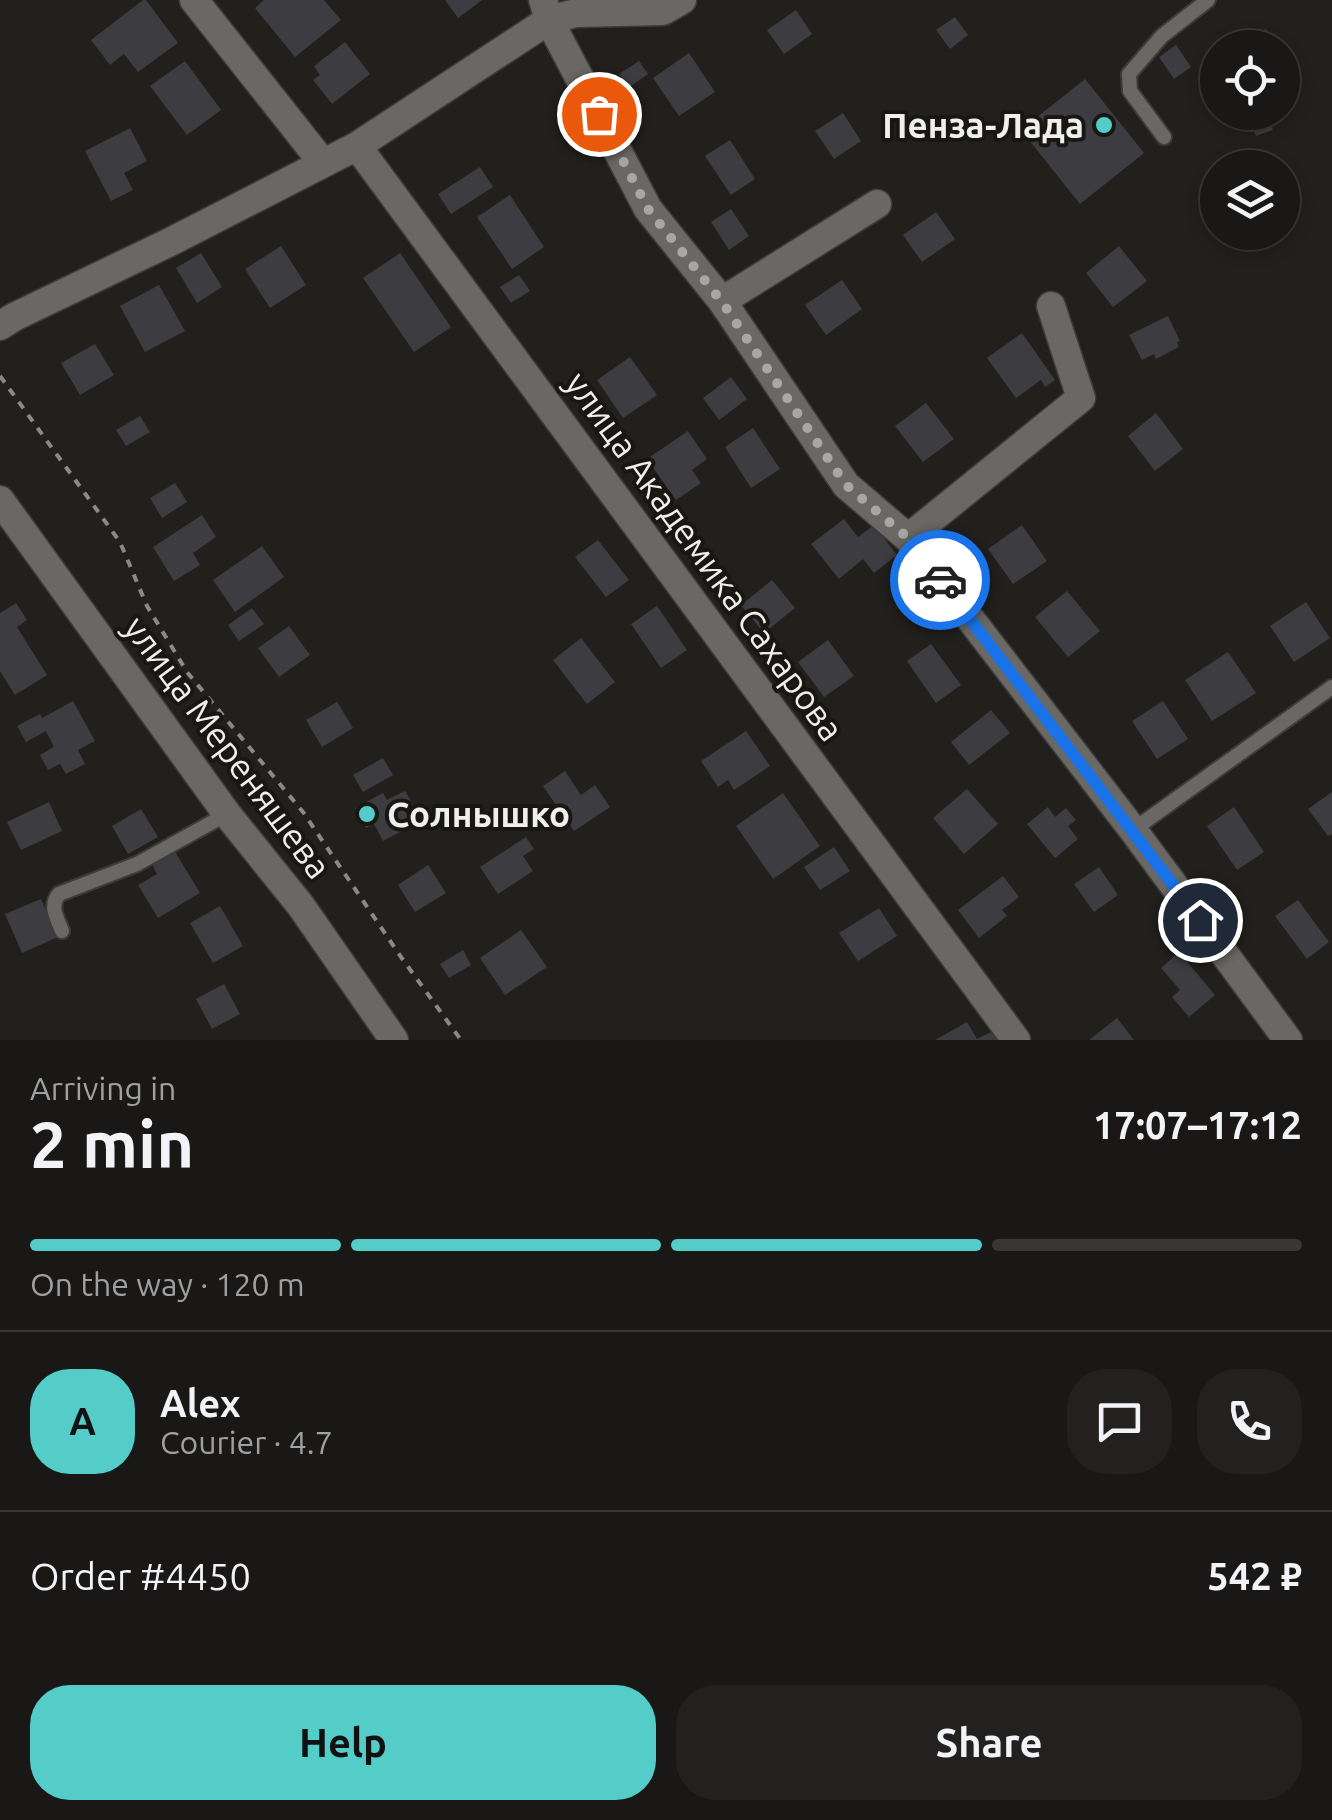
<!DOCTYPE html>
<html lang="en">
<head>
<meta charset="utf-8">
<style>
  body { margin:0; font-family:Ubuntu,sans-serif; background:#23211f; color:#f1f3f6; height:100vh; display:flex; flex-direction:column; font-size:38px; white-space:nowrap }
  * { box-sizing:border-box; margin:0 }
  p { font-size:32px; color:#9fa0a1 }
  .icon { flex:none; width:55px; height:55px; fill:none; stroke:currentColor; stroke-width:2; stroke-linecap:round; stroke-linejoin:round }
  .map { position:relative; height:1040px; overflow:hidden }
  .sheet { display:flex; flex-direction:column; background:#1a1816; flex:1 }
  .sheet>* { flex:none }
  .controls { position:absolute; left:1200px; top:30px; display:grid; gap:20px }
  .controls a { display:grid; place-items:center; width:100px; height:100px; border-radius:50%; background:#1a1816; box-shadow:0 5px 15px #0003,0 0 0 2px #383735; font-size:50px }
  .pin { position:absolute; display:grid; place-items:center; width:85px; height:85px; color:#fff; margin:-42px; border:5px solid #fff; border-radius:50%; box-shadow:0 2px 10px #0007 }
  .courier { position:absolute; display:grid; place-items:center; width:100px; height:100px; margin:-50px; border:8px solid #1a73e8; border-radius:50%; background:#fff; color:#222; box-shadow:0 2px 12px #0007 }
  .head em { font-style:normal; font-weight:700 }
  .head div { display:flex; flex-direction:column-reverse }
  .head { display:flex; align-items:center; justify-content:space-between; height:170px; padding:0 30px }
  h1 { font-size:65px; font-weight:700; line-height:75px }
  .bar { display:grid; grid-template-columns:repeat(4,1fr); gap:15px 10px; align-content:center; height:120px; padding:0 30px }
  .bar i { height:12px; border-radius:8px; background:#383735 }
  .bar .active { background:#54cdc8 }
  .bar p { grid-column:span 4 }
  .line { display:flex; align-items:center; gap:25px; padding:0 30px; border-top:2px solid #383735 }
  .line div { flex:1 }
  .round { display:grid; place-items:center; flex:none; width:105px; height:105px; border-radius:40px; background:#23211f }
  .cta { display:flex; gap:20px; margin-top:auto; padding:20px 30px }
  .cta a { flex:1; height:115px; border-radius:40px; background:#54cdc8; color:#111; font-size:40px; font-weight:700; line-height:115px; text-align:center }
  .cta a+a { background:#23211f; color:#f1f3f6 }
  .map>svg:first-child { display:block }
  .building { fill:#3d3c40 }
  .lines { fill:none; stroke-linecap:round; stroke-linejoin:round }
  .lane-casing { stroke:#3d3c39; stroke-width:18 }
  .street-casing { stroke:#3d3c39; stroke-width:31 }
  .path { stroke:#8a8986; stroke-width:4; stroke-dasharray:8 8; stroke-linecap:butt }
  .lane { stroke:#6a6865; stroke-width:14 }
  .street { stroke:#6a6865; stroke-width:28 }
  .done { stroke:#a7a7a4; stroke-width:10; stroke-dasharray:0 18 }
  .route { stroke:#1a73e8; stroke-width:12 }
  .poi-dot { fill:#54cdc8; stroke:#181714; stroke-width:4 }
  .labels { text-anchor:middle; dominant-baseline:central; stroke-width:8; stroke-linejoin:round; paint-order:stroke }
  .poi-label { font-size:35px; font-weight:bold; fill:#efefec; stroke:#181714; text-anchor:end }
  .street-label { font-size:35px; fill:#efefec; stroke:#181714 }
</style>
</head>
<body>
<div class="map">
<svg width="1332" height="1040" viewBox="0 0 1332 1040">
  <rect width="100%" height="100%" fill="#22201d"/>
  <path class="building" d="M143,0H146L178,43L138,72L124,54L110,65L91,40Z
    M264,0H324L341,20L295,57L255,8Z
    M445,0H482L458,18Z
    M796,10L812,34L784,54L767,30Z
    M955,17L968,35L950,49L936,30Z
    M1266,29L1276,48H1246L1251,45L1248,38Z
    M345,42L370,74L332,104L313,80L320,75L314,66Z
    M1176,45L1191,67L1174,79L1159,57Z
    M689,53L715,92L679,116L653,78Z
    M185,61L221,110L187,135L150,86Z
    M639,61L648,74L628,88L619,74Z
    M1085,79L1144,153L1080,204L1021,130Z
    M843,113L861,141L834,159L815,131Z
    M1266,113L1273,130L1256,136L1250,119Z
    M130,128L147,161L124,173L133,190L111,201L85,151Z
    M730,140L755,179L731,195L705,156Z
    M480,167L493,187L451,214L438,194Z
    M510,195L544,247L512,269L477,217Z
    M731,209L749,236L729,250L711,222Z
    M936,212L955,239L922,262L903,235Z
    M281,246L306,285L270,308L245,269Z
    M1119,246L1147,281L1113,307L1086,273Z
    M201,253L222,287L197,303L176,268Z
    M400,253L451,327L414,352L363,278Z
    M519,275L530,291L511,303L500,287Z
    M842,280L862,309L826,335L805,305Z
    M159,285L185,331L145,352L120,306Z
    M1168,316L1180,341L1177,342L1179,347L1156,359L1154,354L1142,360L1129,335Z
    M1022,333L1055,380L1045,387L1041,380L1016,398L987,358Z
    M95,344L114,375L80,395L61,363Z
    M630,357L657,395L623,418L597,380Z
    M731,377L747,399L719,420L703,398Z
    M926,403L954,439L923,462L895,426Z
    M1156,413L1183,449L1155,471L1128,436Z
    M140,416L150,432L126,446L116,430Z
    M753,428L780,469L751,488L725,447Z
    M688,431L707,459L692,470L701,483L676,500L647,459Z
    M175,483L187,502L162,518L150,498Z
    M202,515L216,537L193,553L200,565L174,581L153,547Z
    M844,519L858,537L874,525L897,555L874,573L863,559L839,579L811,544Z
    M1022,525L1047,561L1013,584L988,549Z
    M598,540L629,580L606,597L575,557Z
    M262,546L284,577L235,612L213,580Z
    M772,580L795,608L764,633L741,605Z
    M1067,591L1100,631L1068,657L1035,617Z
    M1306,602L1330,638L1294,662L1270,626Z
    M16,603L27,620L17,627L47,675L15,695L0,671V613Z
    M657,606L687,650L661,668L631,624Z
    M252,608L264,624L239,641L228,625Z
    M289,626L310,655L279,677L258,648Z
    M581,638L615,682L587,704L553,660Z
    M828,640L854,676L824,697L798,662Z
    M931,644L961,685L936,703L907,661Z
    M1228,652L1256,693L1212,721L1185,680Z
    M73,701L95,741L78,750L85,764L66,774L60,764L48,770L40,755L54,747L46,731L26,742L17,726L40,714L42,718Z
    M1163,701L1188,739L1157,759L1132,721Z
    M337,702L353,728L322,747L306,720Z
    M991,710L1010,733L969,765L951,742Z
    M746,731L770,766L734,790L728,780L718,787L701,761Z
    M383,758L393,775L363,792L353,775Z
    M565,771L581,795L595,785L610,807L574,831L543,786Z
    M967,789L998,824L964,854L933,818Z
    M405,791L414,806L405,811L413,825L383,841L374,824L366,828L355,808L383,793L387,800Z
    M1332,792V834L1328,836L1308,809Z
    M783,793L820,846L773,879L736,826Z
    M49,802L62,831L21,850L7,822Z
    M1048,807L1055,817L1066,808L1076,820L1068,826L1078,839L1055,858L1027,824Z
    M1234,807L1264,852L1237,870L1207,826Z
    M141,809L158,837L128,854L112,826Z
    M526,837L534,849L523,856L533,871L498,894L480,867Z
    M834,847L850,871L820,890L804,867Z
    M174,850L200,893L158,918L138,885L157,874L152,864Z
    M428,865L446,893L415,912L398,885Z
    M1099,867L1118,895L1094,912L1074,884Z
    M1003,876L1019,897L1002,910L1007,916L979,938L958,910Z
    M41,899L58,937L22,953L5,914Z
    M1298,900L1329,942L1307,959L1275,916Z
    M220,906L243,946L213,963L190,923Z
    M879,908L897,936L858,961L839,933Z
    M521,930L547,967L505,995L480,958Z
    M463,950L471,965L449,978L440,964Z
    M1179,952L1215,995L1189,1017L1172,997L1180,990L1161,968Z
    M224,984L240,1014L212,1029L196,999Z
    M1117,1018L1134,1040H1089Z
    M967,1022L977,1039L993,1031L998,1040H935Z"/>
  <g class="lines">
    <g class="lane-casing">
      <path id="lane" d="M1164,137L1130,91L1129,74L1162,36L1208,0
        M1133,830L1332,687
        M62,931C57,918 49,906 59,894L137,864L227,814"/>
    </g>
    <g class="street-casing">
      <path id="street" d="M194,0L323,163
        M543,0L549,20L648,209L722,301L846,485L908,538L1133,830L1288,1040
        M357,146L1016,1040
        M722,301L877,204
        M0,326L14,317L172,241L357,146L549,20L576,13L663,11L682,0
        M0,500L227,814L301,906L394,1040
        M908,538L1081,398L1051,306"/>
    </g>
    <path class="path" d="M0,376L120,542L147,606L187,672L303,812L401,957L461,1040"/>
    <use href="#lane" class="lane"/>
    <use href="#street" class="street"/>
  </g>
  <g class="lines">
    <path class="done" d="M599,114L648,209L722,302L846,485L908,538L940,580"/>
    <path class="route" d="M940,580L1200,920"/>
  </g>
  <g class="poi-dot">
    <circle cx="1104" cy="125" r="10"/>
    <circle cx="367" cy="814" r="10"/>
  </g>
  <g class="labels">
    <g class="poi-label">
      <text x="1084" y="125">Пенза-Лада</text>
      <text x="387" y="814" text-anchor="start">Солнышко</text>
    </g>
    <g class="street-label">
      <text transform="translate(705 556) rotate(54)">улица Академика Сахарова</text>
      <text transform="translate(228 747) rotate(53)">улица Мереняшева</text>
    </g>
  </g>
</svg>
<div class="controls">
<a><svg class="icon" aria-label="locate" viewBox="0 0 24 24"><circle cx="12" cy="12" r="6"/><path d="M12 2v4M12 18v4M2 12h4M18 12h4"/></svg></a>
<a><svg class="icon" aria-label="layers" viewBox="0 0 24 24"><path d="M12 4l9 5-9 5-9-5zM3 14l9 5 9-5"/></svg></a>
</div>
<div class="pin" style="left:599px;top:114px;background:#ea580c"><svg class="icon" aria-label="bag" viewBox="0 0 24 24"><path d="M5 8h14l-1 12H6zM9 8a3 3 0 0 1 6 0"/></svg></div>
<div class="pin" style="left:1200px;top:920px;background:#1f2937"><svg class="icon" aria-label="home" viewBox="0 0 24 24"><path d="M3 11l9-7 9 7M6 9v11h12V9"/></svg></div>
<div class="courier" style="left:940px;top:580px"><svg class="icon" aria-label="car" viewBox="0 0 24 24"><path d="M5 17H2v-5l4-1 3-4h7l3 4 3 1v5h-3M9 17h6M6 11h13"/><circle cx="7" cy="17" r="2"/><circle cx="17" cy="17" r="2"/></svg></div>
</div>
<section class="sheet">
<div class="head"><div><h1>2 min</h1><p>Arriving in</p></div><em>17:07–17:12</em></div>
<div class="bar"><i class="active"></i><i class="active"></i><i class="active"></i><i></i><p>On the way · 120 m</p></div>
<div class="line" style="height:180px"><b class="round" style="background:#54cdc8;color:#111">A</b><div><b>Alex</b><p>Courier · 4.7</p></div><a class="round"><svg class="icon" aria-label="chat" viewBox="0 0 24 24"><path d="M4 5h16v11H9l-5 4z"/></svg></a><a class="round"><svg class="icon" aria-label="phone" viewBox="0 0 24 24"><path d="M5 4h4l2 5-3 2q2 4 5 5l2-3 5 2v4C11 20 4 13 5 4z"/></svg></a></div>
<div class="line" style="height:130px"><div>Order #4450</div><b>542 ₽</b></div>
<div class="cta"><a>Help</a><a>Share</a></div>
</section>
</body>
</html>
